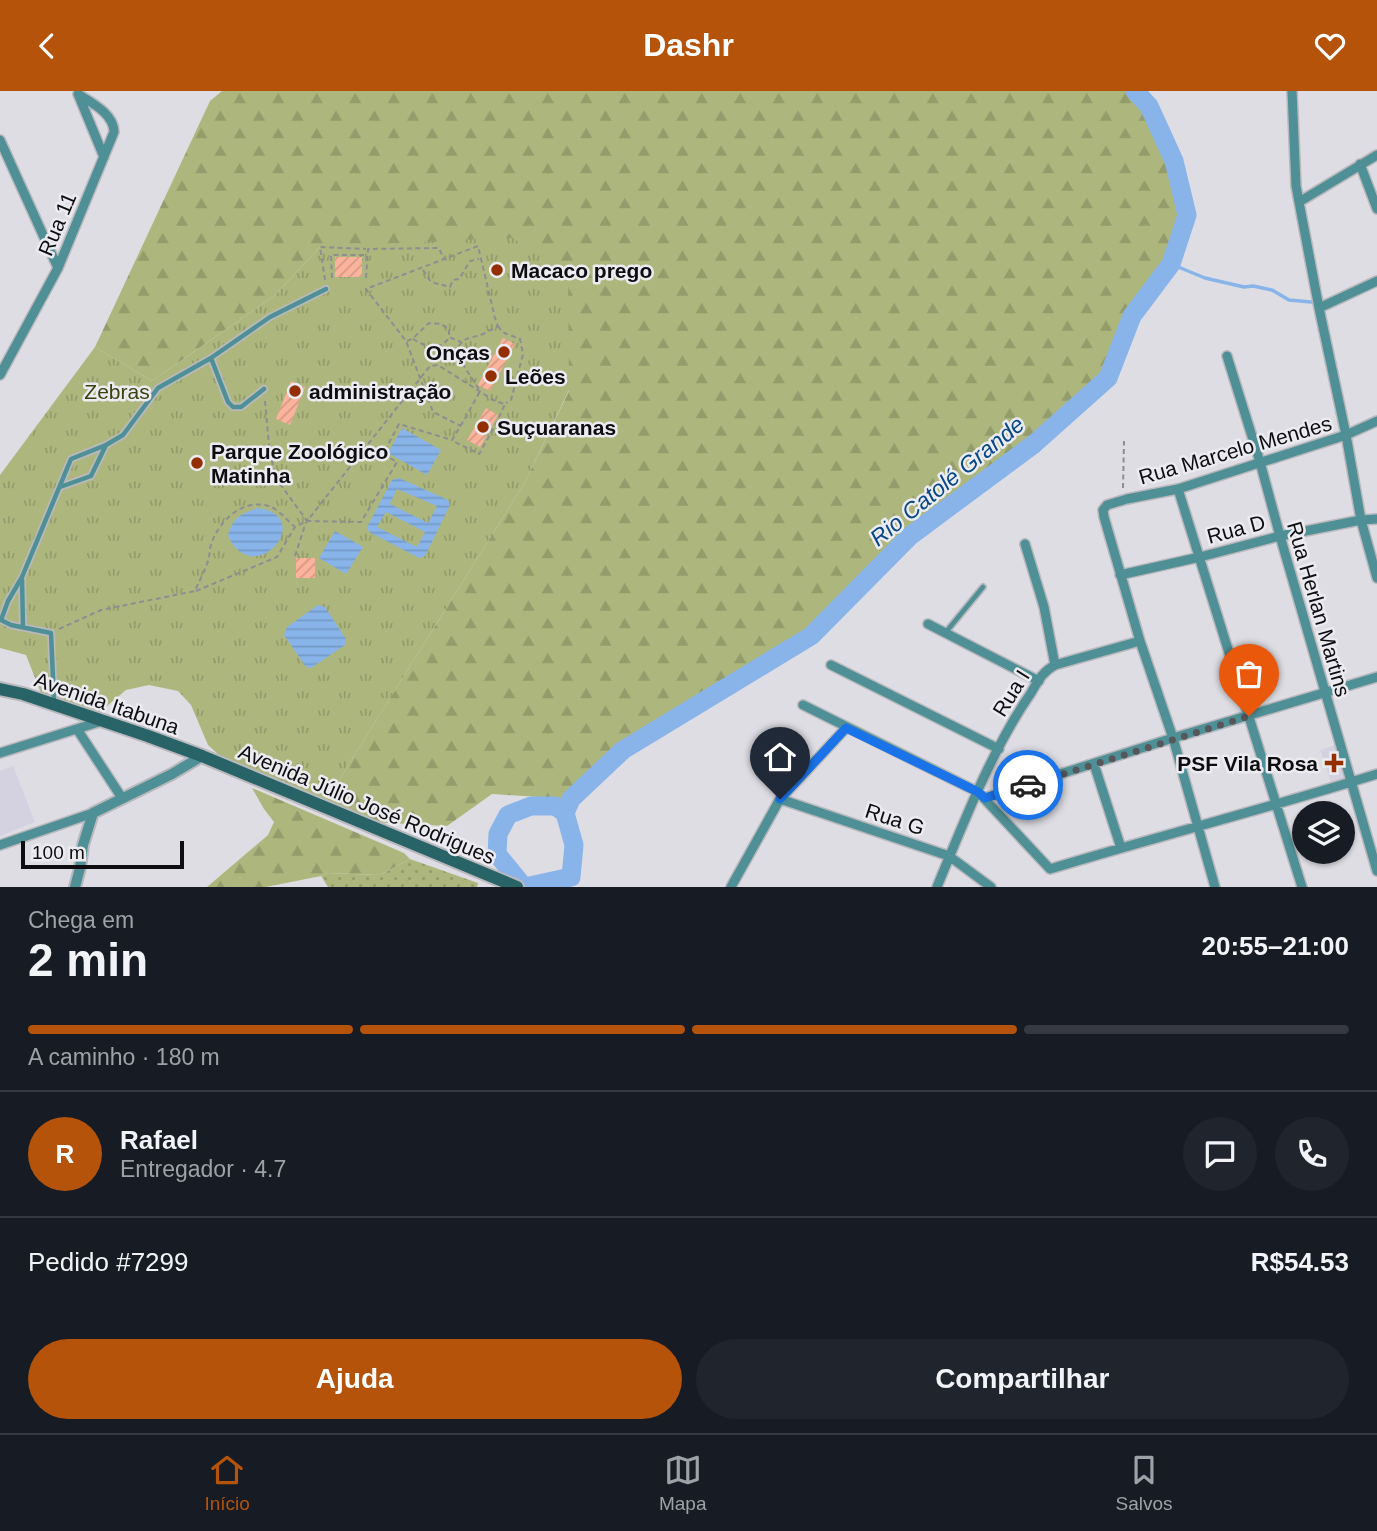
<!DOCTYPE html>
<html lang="pt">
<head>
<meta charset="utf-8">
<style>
  body { margin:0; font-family:Helvetica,sans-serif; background:#20242c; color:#f1f3f6; height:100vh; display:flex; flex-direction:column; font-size:26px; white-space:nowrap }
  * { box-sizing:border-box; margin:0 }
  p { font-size:23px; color:#9ea1a6 }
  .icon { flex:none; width:38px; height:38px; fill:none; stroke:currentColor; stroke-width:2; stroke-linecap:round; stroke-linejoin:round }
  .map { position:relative; height:796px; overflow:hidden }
  .drawer { display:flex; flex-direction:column; background:#171b24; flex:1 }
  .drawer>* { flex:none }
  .buttons { position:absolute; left:1292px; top:710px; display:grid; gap:14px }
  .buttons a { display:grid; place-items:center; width:63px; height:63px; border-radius:50%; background:#171b24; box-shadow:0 2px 5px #0004; font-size:35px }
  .scale { position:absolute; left:21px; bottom:18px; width:163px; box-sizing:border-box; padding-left:7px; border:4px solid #0e0e10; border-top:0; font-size:19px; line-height:24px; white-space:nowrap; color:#0e0e10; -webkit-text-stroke:5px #ebebf1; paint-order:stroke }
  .pin { position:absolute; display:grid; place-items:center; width:60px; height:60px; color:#fff; margin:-72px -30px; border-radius:50% 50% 50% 0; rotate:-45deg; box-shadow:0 0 7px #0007 }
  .pin .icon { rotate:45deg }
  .courier { position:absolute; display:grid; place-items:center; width:70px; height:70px; margin:-35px; border:5px solid #1a73e8; border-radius:50%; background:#fff; color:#222; box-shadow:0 2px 9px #0007 }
  .headline em { font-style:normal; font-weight:700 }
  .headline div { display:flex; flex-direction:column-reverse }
  .headline { display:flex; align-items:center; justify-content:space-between; height:119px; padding:0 28px }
  h1 { font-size:46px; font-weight:700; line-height:52px }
  .bar { display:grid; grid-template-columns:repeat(4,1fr); gap:10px 7px; align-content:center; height:84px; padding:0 28px }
  .bar i { height:9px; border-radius:5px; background:#363941 }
  .bar .selected { background:#b45309 }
  .bar p { grid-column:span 4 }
  .line { display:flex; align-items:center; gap:18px; padding:0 28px; border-top:2px solid #363941 }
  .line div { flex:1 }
  .round { display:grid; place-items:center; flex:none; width:74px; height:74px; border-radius:37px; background:#20242c }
  .cta { display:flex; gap:14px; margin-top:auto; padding:14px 28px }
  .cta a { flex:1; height:80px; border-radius:42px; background:#b45309; color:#fff; font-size:28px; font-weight:700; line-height:80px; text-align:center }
  .cta a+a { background:#20242c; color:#f1f3f6 }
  header { display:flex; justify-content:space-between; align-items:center; height:91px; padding:0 28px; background:#b45309; color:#fff; font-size:32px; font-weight:700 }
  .dock { display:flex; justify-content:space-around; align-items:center; height:98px; border-top:2px solid #363941; background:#171b24; font-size:19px; color:#9ea1a6 }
  .dock a { display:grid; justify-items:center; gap:4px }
  .dock .selected { color:#b45309 }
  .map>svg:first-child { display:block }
  .built { fill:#d4d2e0 }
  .grass { fill:url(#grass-dots) }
  .forest { fill:url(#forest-firs) }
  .park { fill:url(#park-tufts) }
  .water { fill:url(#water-rules); fill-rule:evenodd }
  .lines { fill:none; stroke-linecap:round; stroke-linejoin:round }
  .stream { stroke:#88b4e9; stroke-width:3.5 }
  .river { stroke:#88b4e9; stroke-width:19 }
  .building { fill:url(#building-hatch) }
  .service-casing { stroke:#b9b8bd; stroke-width:8 }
  .minor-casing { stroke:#b9b8bd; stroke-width:12 }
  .tertiary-casing { stroke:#b9b8bd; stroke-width:14 }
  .secondary-casing { stroke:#b9b8bd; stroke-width:16 }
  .path { stroke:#8e8d91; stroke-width:2; stroke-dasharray:5 3.5; stroke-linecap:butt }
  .service { stroke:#4e9096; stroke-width:4.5 }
  .minor { stroke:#4e9096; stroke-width:9 }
  .tertiary { stroke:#4e9096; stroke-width:10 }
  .secondary { stroke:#286368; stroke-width:12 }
  .done { stroke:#57565a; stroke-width:7; stroke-dasharray:0 12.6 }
  .route { stroke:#1a73e8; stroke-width:9 }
  .poi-dot { fill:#942f00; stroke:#ebebf1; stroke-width:2.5 }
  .labels { text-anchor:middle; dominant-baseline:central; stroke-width:5; stroke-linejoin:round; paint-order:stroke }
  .street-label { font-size:21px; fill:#0e0e10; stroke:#ebebf1 }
  .poi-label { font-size:21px; font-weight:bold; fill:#0e0e10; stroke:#ebebf1; text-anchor:start }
  .park-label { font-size:21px; fill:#3b410d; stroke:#ebebf1 }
  .water-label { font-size:23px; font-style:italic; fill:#064786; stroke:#ebebf1 }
</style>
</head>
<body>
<header><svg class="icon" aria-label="back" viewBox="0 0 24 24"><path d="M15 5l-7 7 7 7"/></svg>Dashr<svg class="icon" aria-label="heart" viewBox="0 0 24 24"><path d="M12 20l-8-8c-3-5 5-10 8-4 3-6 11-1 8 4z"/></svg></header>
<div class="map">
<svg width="1377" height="796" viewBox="0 0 1377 796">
  <defs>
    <pattern id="grass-dots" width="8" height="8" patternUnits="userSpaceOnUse" patternTransform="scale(1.75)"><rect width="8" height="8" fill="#adb77d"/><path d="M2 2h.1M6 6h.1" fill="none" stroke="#949c6b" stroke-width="1.8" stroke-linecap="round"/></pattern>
    <pattern id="forest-firs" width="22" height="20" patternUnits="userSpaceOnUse" patternTransform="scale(1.75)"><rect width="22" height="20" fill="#adb77d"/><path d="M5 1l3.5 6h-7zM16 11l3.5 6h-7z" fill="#949c6b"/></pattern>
    <pattern id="park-tufts" width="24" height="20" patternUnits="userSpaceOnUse" patternTransform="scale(1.75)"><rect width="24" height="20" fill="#adb77d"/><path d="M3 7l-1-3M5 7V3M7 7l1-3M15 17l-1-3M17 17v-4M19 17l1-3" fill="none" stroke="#949c6b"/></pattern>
    <pattern id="water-rules" width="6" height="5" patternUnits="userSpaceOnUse" patternTransform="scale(1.75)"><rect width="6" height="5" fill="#88b4e9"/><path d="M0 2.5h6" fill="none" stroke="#749ac7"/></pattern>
    <pattern id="building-hatch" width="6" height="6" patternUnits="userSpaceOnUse" patternTransform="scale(1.75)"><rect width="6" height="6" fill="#fbb39c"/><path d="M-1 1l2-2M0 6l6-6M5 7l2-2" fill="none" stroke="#d69985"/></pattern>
  </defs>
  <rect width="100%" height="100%" fill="#dedde3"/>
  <path class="built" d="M1338,653L1348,686L1331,691L1320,659Z
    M13,675L35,731L0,745V680Z"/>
  <path class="grass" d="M410,768L478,792L477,796H328L321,785L327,782L380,784Z"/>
  <path class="forest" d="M222,0H1135L1149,15L1174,70L1187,124L1171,173L1132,225L1108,287L1034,353L910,445L811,545L623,659L571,708L492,703L447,735L368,731L324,713L525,391L569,300L320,156L274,205L152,290L95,256L210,10Z
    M252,697L404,762L410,768L380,784L327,782L321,785L266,796H207L268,744L274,731L264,718Z"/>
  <path class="park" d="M454,146L460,149L513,147L568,183L569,299L525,391L324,713L231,675L208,654L191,614L178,600L149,594L126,599L95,625L50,619L44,610L26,564L0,557V384L95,256L152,290L274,205L320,156L447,150Z"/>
  <path class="water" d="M402,337L441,359L427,384L388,362Z
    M399,387L448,409L450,414L425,465L419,467L369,441L367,436L392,389ZM397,398L437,415L428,432L390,413ZM386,421L425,441L417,456L377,436Z
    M257,417C318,424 255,501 228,445C233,426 239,424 257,417Z
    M335,440L363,456L346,483L319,467Z
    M318,514L325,516L346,548L345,554L311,577L306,576L284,544L287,536Z"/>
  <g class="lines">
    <path class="stream" d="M1171,173L1205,187L1244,196L1253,195L1272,199L1289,209L1311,211"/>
    <path class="river" d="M524,796L497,763L498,743L508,724L531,715H555L565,722
      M525,796L571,786L574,754L565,722L571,708L623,659L811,545L910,445L1034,353L1108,287L1132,225L1171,173L1187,124L1174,70L1149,15L1135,0"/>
  </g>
  <path class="building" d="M335,166H362V186H335Z
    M503,247L515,253L490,300L478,294Z
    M291,290L305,296L290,334L276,328Z
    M486,317L498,324L480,356L467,349Z
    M296,467H315V487H296Z"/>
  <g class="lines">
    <g class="service-casing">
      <path id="service" d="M211,267L228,311L233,316H241L264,298
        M60,396L91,385L106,354
        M22,488L23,536
        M946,541L983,496
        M54,610L51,542L11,534L1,529L8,510L22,486L71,368L106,354L123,344L158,297L211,267L270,226L326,198"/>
    </g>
    <g class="minor-casing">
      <path id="minor" d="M1292,0L1296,95L1319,217L1346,344L1361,429L1377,487
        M78,3L104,66
        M0,49L58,177
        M1360,73L1377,118
        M1299,111L1377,64
        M1319,217L1377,190
        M1227,265L1260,371L1280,445L1377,780
        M0,284L58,177L114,41C114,23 92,12 78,3
        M1178,398L1302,796
        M1025,453L1044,516L1055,574
        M1120,484L1200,466L1280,445L1361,429L1377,428
        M928,533L1039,590
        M831,574L999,658
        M803,614L978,701L1050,778C1159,745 1269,717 1377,683
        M77,638L122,707
        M0,662L102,630
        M1094,673L1121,757
        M985,707L1173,647L1377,586
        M780,708L949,765L991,796
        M0,754L93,722
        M731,796L780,708L846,637
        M937,796C963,733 992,658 1031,602C1038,590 1042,581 1055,574L1140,550
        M1215,796L1173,647L1140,550L1104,426L1103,419L1107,414L1127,408L1178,398L1346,344L1377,330"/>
    </g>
    <g class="tertiary-casing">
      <path id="tertiary" d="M75,796L80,777L83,754L93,722L172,683L202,665"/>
    </g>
    <g class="secondary-casing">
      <path id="secondary" d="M0,598L23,603L148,645L202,665L517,796"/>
    </g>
    <path class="path" d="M423,179L431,191L450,196L453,189L459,188L470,170L479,168
      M332,187L331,164H367
      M366,187L368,158L439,157L444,169
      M325,189L320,156L366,158
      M498,235L502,241L520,248L523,263L511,309L506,312
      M413,248C424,255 438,261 448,248
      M407,250L412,248L429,232L441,233L449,238V246L461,251
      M265,310L269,354L275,386L307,430L430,275L438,274L495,310L505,313L495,335L479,363L453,350
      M1123,397L1124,350
      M295,465L306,431
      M196,500L277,466L295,436
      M59,538L101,519L195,500C199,490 205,480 208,470C210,465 209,459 211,454C218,430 243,407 269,415C278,418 288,430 295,436L307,430L361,431L397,371L383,363L399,333L452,349C462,333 471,317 480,300L455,261C465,244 467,249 483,243C488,241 493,237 498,235L495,227L478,155L366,198L406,250L433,321L461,335"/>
    <use href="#service" class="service"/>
    <use href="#minor" class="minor"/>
    <use href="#tertiary" class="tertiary"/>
    <use href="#secondary" class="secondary"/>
  </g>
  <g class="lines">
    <path class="done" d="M1028,694L1249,625"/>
    <path class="route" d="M780,708L846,637L978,701L985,707L1028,694"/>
  </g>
  <g class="poi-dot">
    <circle cx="497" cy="179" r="7"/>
    <circle cx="504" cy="261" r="7"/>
    <circle cx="491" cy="285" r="7"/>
    <circle cx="295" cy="300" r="7"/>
    <circle cx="483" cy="336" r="7"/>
    <circle cx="197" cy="372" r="7"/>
    <path d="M1330.5 661.5h7v7h7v7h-7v7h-7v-7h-7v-7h7z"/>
  </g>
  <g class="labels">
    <g class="street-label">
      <text transform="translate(57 133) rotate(-67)">Rua 11</text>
      <text transform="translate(1235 359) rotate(-16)">Rua Marcelo Mendes</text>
      <text transform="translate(1236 438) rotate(-15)">Rua D</text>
      <text transform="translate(1319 518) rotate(74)">Rua Herlan Martins</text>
      <text transform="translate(1011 602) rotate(-58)">Rua I</text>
      <text transform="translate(107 612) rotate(19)">Avenida Itabuna</text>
      <text transform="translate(367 713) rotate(23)">Avenida Júlio José Rodrigues</text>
      <text transform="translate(895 728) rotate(18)">Rua G</text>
    </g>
    <g class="poi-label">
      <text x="511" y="179">Macaco prego</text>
      <text x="490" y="261" text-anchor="end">Onças</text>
      <text x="505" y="285">Leões</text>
      <text x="309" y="300">administração</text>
      <text x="497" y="336">Suçuaranas</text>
      <text x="211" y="360">Parque Zoológico<tspan x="211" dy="24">Matinha</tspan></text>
      <text x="1318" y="672" text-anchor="end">PSF Vila Rosa</text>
    </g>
    <g class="park-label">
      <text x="117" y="300">Zebras</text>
    </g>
    <g class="water-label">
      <text transform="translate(947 390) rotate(-39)">Rio Catolé Grande</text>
    </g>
  </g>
</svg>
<div class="buttons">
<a><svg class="icon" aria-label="layers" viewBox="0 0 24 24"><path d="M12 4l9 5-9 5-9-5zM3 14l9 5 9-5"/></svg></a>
</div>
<div class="scale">100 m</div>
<div class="pin" style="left:1249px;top:625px;background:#ea580c"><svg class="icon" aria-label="bag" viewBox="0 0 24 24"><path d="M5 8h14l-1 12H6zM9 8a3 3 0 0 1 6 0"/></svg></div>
<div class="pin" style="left:780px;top:708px;background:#1f2937"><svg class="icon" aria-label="home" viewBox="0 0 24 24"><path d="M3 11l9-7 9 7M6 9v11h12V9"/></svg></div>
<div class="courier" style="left:1028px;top:694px"><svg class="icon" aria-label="car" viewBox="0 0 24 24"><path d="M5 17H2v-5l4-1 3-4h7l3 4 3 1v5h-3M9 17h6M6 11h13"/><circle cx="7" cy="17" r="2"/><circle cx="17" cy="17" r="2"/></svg></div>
</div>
<section class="drawer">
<div class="headline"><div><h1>2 min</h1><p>Chega em</p></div><em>20:55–21:00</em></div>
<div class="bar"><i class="selected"></i><i class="selected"></i><i class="selected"></i><i></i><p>A caminho · 180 m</p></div>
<div class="line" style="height:126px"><b class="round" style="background:#b45309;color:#fff">R</b><div><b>Rafael</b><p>Entregador · 4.7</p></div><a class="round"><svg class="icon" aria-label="chat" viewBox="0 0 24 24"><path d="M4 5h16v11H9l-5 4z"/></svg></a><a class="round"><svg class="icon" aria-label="phone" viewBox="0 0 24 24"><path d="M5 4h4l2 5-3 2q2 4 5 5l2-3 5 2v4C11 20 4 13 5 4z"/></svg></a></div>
<div class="line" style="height:91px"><div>Pedido #7299</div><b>R$54.53</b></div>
<div class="cta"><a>Ajuda</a><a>Compartilhar</a></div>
</section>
<nav class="dock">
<a class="selected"><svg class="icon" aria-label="home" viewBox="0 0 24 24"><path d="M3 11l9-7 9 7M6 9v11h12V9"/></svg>Início</a>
<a><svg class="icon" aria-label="map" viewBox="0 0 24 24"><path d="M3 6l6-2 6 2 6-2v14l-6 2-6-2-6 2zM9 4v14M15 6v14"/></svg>Mapa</a>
<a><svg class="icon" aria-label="saved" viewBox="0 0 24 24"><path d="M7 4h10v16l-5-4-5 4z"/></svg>Salvos</a>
</nav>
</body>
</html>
